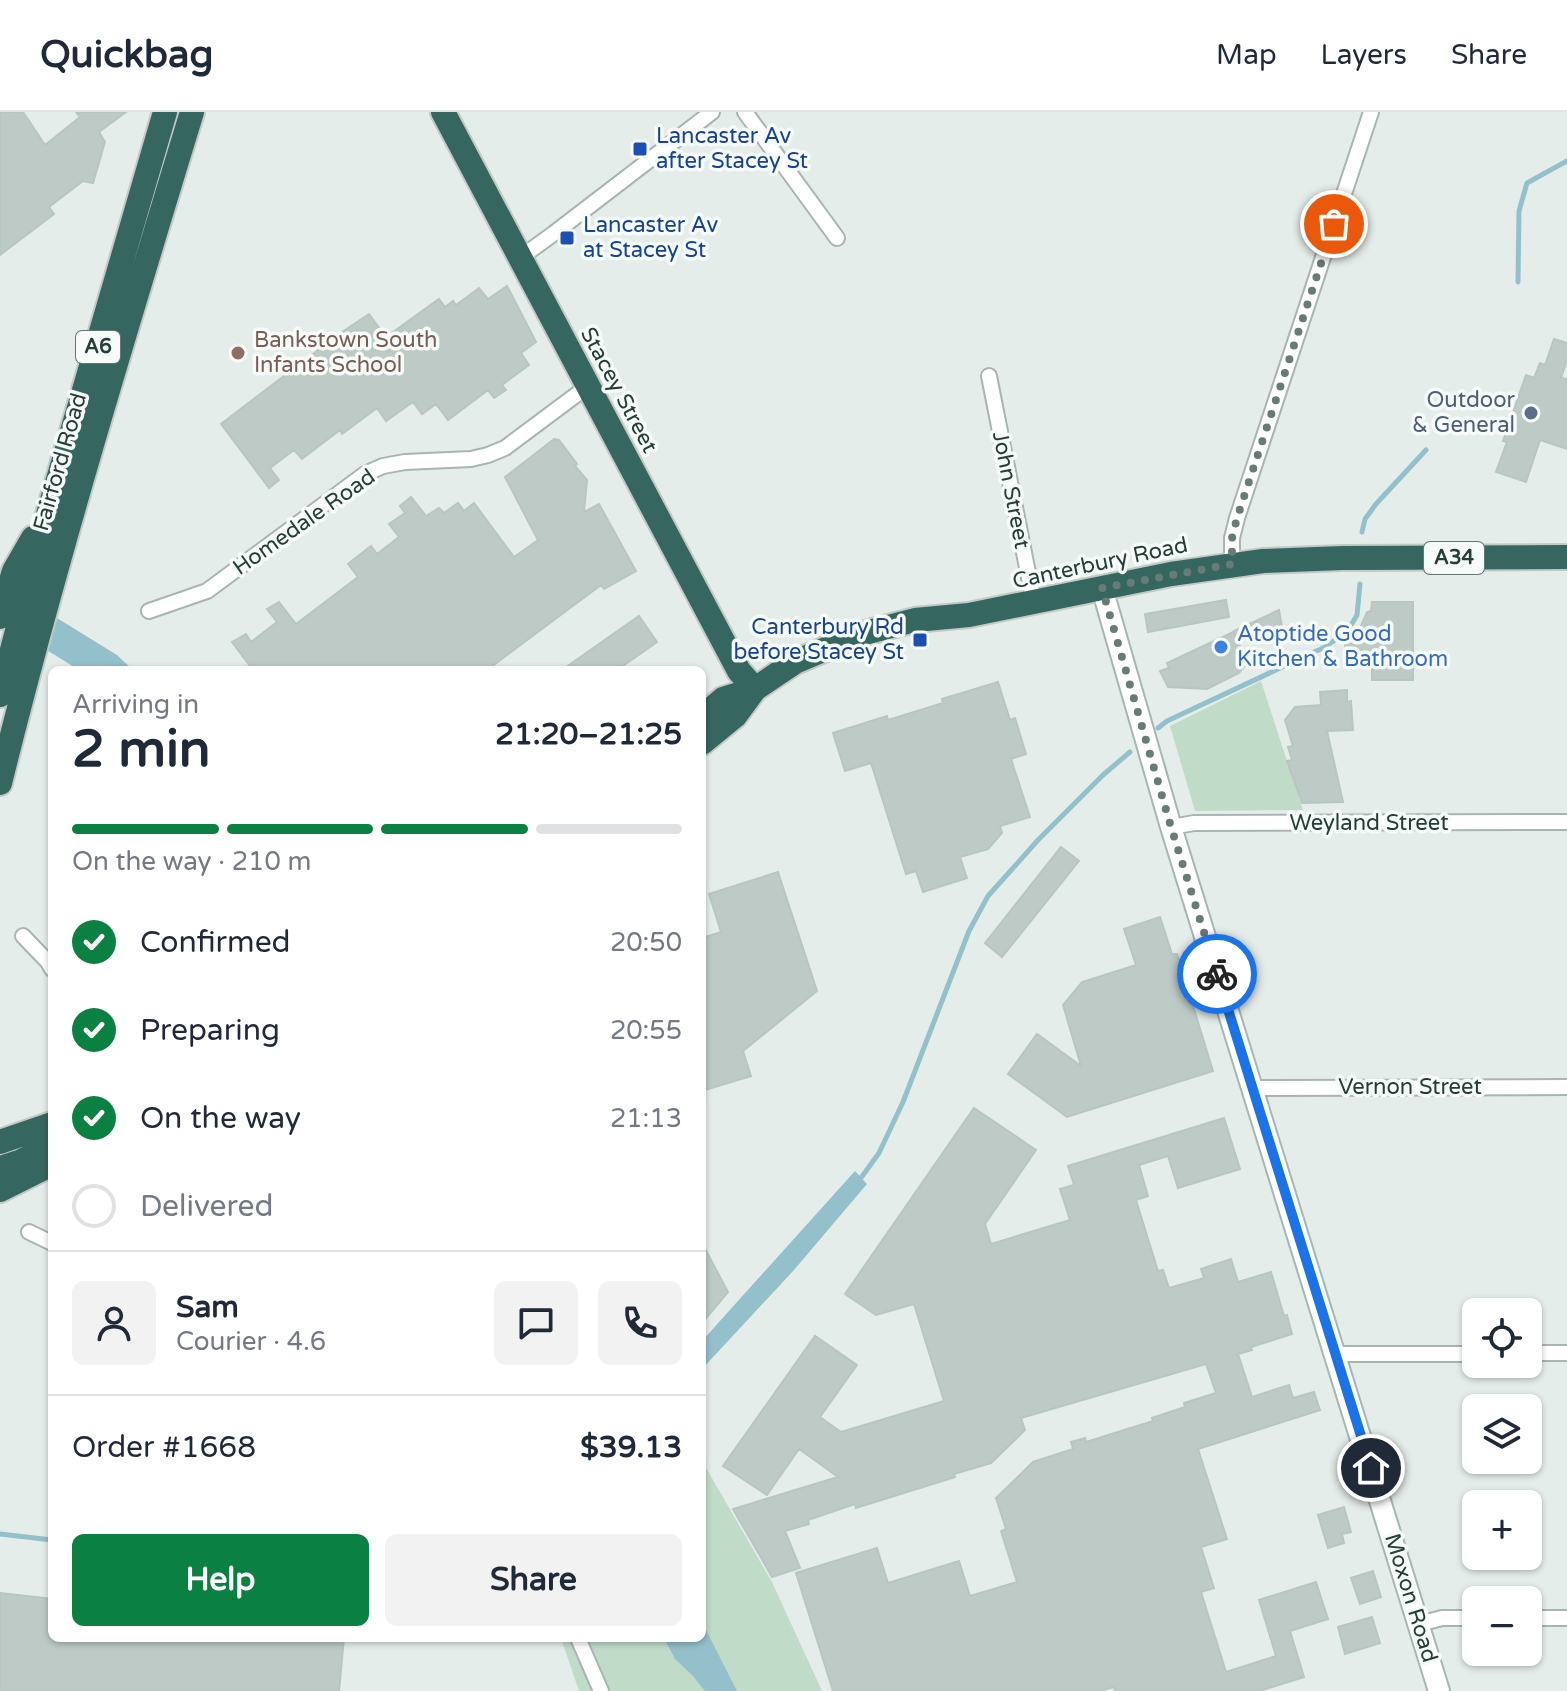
<!DOCTYPE html>
<html lang="en">
<head>
<meta charset="utf-8">
<style>
  body { margin:0; font-family:"Varela Round",sans-serif; background:#f2f2f3; color:#1f2937; height:100vh; display:flex; flex-direction:column; font-size:30px; white-space:nowrap }
  * { box-sizing:border-box; margin:0 }
  p { font-size:26px; color:#747a83 }
  .icon { flex:none; width:44px; height:44px; fill:none; stroke:currentColor; stroke-width:2; stroke-linecap:round; stroke-linejoin:round }
  .map { position:relative; flex:1; overflow:hidden }
  .sheet { position:absolute; left:48px; top:554px; width:658px; height:976px; display:flex; flex-direction:column; background:#fff; border-radius:12px; box-shadow:0 2px 6px #0004 }
  .sheet>* { flex:none }
  .controls { position:absolute; left:1462px; top:1186px; display:grid; gap:16px }
  .controls a { display:grid; place-items:center; width:80px; height:80px; border-radius:12px; background:#fff; box-shadow:0 2px 6px #0004; font-size:40px }
  .pin { position:absolute; display:grid; place-items:center; width:68px; height:68px; color:#fff; margin:-34px; border:4px solid #fff; border-radius:50%; box-shadow:0 2px 8px #0007 }
  .courier { position:absolute; display:grid; place-items:center; width:80px; height:80px; margin:-40px; border:6px solid #1a73e8; border-radius:50%; background:#fff; color:#222; box-shadow:0 2px 10px #0007 }
  .head em { font-style:normal; font-weight:700 }
  .head div { display:flex; flex-direction:column-reverse }
  .head { display:flex; align-items:center; justify-content:space-between; height:136px; padding:0 24px }
  h1 { font-size:52px; font-weight:700; line-height:60px }
  .bar { display:grid; grid-template-columns:repeat(4,1fr); gap:12px 8px; align-content:center; height:96px; padding:0 24px }
  .bar i { height:10px; border-radius:6px; background:#e0e1e3 }
  .bar .selected { background:#0b8043 }
  .bar p { grid-column:span 4 }
  .line { display:flex; align-items:center; gap:20px; padding:0 24px; border-top:2px solid #e0e1e3 }
  .line div { flex:1 }
  .round { display:grid; place-items:center; flex:none; width:84px; height:84px; border-radius:12px; background:#f2f2f3 }
  ol { padding:0 24px; list-style:none }
  li { display:flex; align-items:center; gap:24px; height:88px }
  li p { margin-inline-start:auto }
  li .icon { padding:8px; border-radius:50%; background:#0b8043; color:#fff; stroke-width:4 }
  li:last-child { color:#747a83 }
  li i { width:44px; height:44px; border:4px solid #e0e1e3; border-radius:50% }
  .primary-button { display:flex; gap:16px; margin-top:auto; padding:16px 24px }
  .primary-button a { flex:1; height:92px; border-radius:12px; background:#0b8043; color:#fff; font-size:32px; font-weight:700; line-height:92px; text-align:center }
  .primary-button a+a { background:#f2f2f3; color:#1f2937 }
  header { display:flex; align-items:center; gap:48px; box-sizing:border-box; height:112px; padding:0 40px; background:#fff; border-bottom:2px solid #e0e1e3 }
  header strong { font-size:38px }
  nav { display:flex; gap:44px; margin-inline-start:auto; font-size:28px }
  .map>svg:first-child { display:block }
  .green { fill:#c1dbc9 }
  .water { fill:#94c0cb }
  .lines { fill:none; stroke-linecap:round; stroke-linejoin:round }
  .stream { stroke:#94c0cb; stroke-width:5 }
  .building { fill:#becac6; stroke:#b8c6c1; stroke-width:2 }
  .street-casing { stroke:#a8b5b1; stroke-width:18 }
  .secondary-casing { stroke:#a5b7b2; stroke-width:24 }
  .highway-casing { stroke:#c2c9c7; stroke-width:28 }
  .street { stroke:#fff; stroke-width:14 }
  .secondary { stroke:#fff; stroke-width:20 }
  .highway { stroke:#35665f; stroke-width:24 }
  .done { stroke:#697b76; stroke-width:8; stroke-dasharray:0 14.4 }
  .route { stroke:#1a73e8; stroke-width:10 }
  .transit-dot { fill:#1a4fb4; stroke:#f6faf8; stroke-width:3 }
  .education-dot { fill:#8d6e63; stroke:#f6faf8; stroke-width:3 }
  .service-dot { fill:#5c6f8a; stroke:#f6faf8; stroke-width:3 }
  .shop-dot { fill:#3f7fe0; stroke:#f6faf8; stroke-width:3 }
  .labels { text-anchor:middle; dominant-baseline:central; stroke-width:7; stroke-linejoin:round; paint-order:stroke }
  .shield { fill:#f6faf8; stroke:#647672; stroke-width:2 }
  .shield-label { font-size:20px; font-weight:bold; fill:#263d38 }
  .transit-label { font-size:22px; fill:#164399; stroke:#f6faf8; text-anchor:start }
  .education-label { font-size:22px; fill:#785e54; stroke:#f6faf8; text-anchor:start }
  .street-label { font-size:22px; fill:#263d38; stroke:#f6faf8 }
  .service-label { font-size:22px; fill:#4e5e75; stroke:#f6faf8; text-anchor:end }
  .shop-label { font-size:22px; fill:#366cbe; stroke:#f6faf8; text-anchor:start }
</style>
</head>
<body>
<header>
<strong>Quickbag</strong>
<nav><a>Map</a><a>Layers</a><a>Share</a></nav>
</header>
<div class="map">
<svg width="1567" height="1579" viewBox="0 0 1567 1579">
  <rect width="100%" height="100%" fill="#e5edea"/>
  <path class="green" d="M1261,569L1303,698L1195,699L1170,614Z
    M702,1349L772,1470L822,1579H579L561,1526H702Z"/>
  <path class="water" d="M0,471L117,543L133,558H79L0,509Z
    M855,1059L867,1072L794,1158L702,1257V1229Z
    M702,1510L737,1579H705L693,1564L675,1547L664,1526H702Z"/>
  <g class="lines">
    <path class="stream" d="M1518,170L1519,99L1527,71L1567,49
      M1362,420L1365,407L1376,392L1426,338
      M1158,616L1167,609L1323,536L1347,520L1357,503L1360,472
      M858,1070L879,1041L903,990L969,819L988,784L1038,728L1103,663L1130,640
      M0,1422L52,1428"/>
  </g>
  <path class="building" d="M0,0H23L45,33L80,5L76,0H126L99,20L105,30L93,71L83,69L49,95L54,102L0,143Z
    M507,174L536,230L521,241L529,253L502,273L506,278L494,286L488,278L448,308L436,292L422,302L413,290L386,309L377,296L342,322L340,318L302,347L294,338L270,356L279,368L269,376L221,312L318,238V236L369,202L386,225L439,187L445,195L453,189L456,193L479,176L488,187Z
    M1554,227L1567,231V248L1561,266L1567,267V337L1540,328L1526,370L1496,360L1507,330L1503,329L1526,263L1534,266L1540,251L1545,253Z
    M554,327L559,328L577,352L575,354L587,368L584,400L599,392L636,459L604,477L601,473L487,558H253L232,530L246,522L251,530L277,510L267,497L279,490L296,512L358,465L348,452L371,434L377,442L399,425L389,412L405,401L400,394L411,385L426,404L439,396L444,401L458,391L464,399L474,391L514,445L538,428L505,365Z
    M1226,488L1229,505L1148,520L1145,502Z
    M1372,490H1413V568H1372V549L1346,550L1345,530L1357,523L1367,500L1371,499Z
    M1279,498L1282,515L1235,523L1234,519Z
    M639,504L657,530L617,558H562Z
    M1233,520L1248,550L1239,561L1207,577L1168,575L1160,559L1169,556L1167,551Z
    M998,570L1010,608L1015,606L1026,642L1011,647L1030,705L1000,714L1002,721L988,737L960,745L967,766L923,780L916,759L906,762L871,651L845,659L833,621L887,604L888,608L943,591L942,587Z
    M1347,578V590L1351,589L1353,618L1327,619L1343,690L1302,691L1287,649L1292,648L1288,635L1293,634L1285,608L1295,595L1321,593L1320,580Z
    M1061,735L1079,749L1002,845L985,831Z
    M778,760L817,879L743,939L751,964L702,979V826L721,820L709,782Z
    M1160,805L1172,842H1177L1213,959L1067,1005L1008,962L1037,922L1081,954L1063,893L1082,870L1136,853L1124,817Z
    M974,996L1036,1038L985,1112L991,1132L1070,1108L1060,1077L1074,1073L1068,1054L1224,1006L1240,1057L1178,1076L1168,1044L1139,1053L1148,1084L1136,1088L1158,1159L1163,1158L1169,1176L1204,1166L1201,1157L1231,1147L1238,1170L1271,1160L1284,1204L1287,1203L1292,1222L1251,1235L1252,1238L1238,1242L1252,1285L1289,1273L1293,1286L1314,1280L1320,1298L1198,1337L1227,1427L1201,1435L1214,1476L1201,1480L1226,1560L1276,1544L1259,1488L1316,1470L1328,1507L1290,1519L1304,1565L1259,1579H1115L1114,1575L1100,1579H833L796,1461L877,1436L888,1471L959,1449L970,1484L1017,1470L1001,1419L1006,1417L996,1386L1033,1350L1073,1337L1071,1330L1085,1326L1086,1330L1153,1309L1152,1306L1185,1295L1184,1291L1216,1281L1206,1252L1021,1306L1025,1318L991,1351L954,1362L955,1365L856,1396L855,1392L808,1408L809,1412L785,1419L800,1456L772,1465L733,1397L838,1365L799,1337L767,1383L723,1354L815,1224L857,1253L820,1305L841,1320L944,1289L914,1192L876,1203L845,1182Z
    M702,1131L728,1180L702,1211Z
    M1344,1395L1351,1420L1342,1422L1344,1431L1328,1436L1318,1403Z
    M1373,1459L1381,1485L1360,1492L1351,1466Z
    M0,1481L52,1487V1526H344L339,1579H0Z
    M1372,1505L1380,1531L1345,1542L1338,1515Z"/>
  <g class="lines">
    <g class="street-casing">
      <path id="street" d="M745,0L837,126
        M520,146L553,122L712,0
        M989,264L1034,491
        M1232,452V426L1237,406L1371,0
        M149,499L207,479L365,362L383,354L405,350L471,347L488,343L505,336L588,274
        M1171,715L1194,711L1567,710
        M23,824L48,850L52,857
        M1252,976L1567,975
        M29,1120L52,1131
        M1528,1241H1567
        M1335,1242H1476
        M1528,1506H1567
        M1419,1512L1442,1506H1476
        M578,1526L601,1579"/>
    </g>
    <g class="secondary-casing">
      <path id="secondary" d="M1102,476L1171,715L1439,1579"/>
    </g>
    <g class="highway-casing">
      <path id="highway" d="M443,0L739,559L755,577
        M0,505L14,459L33,426
        M0,583L50,395L165,0
        M702,605L723,587L755,577
        M702,631L735,604L755,577L795,550L861,522L915,508L969,503L1171,462L1263,449L1343,446L1567,445
        M0,671C56,445 124,223 192,0
        M0,1030L52,1012
        M0,1056L19,1050L52,1034
        M0,1078L52,1052"/>
    </g>
    <use href="#street" class="street"/>
    <use href="#secondary" class="secondary"/>
    <use href="#highway" class="highway"/>
  </g>
  <g class="lines">
    <path class="done" d="M1217,862L1171,715L1102,476L1232,452V426L1237,406L1334,112"/>
    <path class="route" d="M1217,862L1371,1356"/>
  </g>
  <g class="transit-dot">
    <rect x="632" y="29" width="16" height="16" rx="4"/>
    <rect x="559" y="118" width="16" height="16" rx="4"/>
    <rect x="912" y="520" width="16" height="16" rx="4"/>
  </g>
  <circle class="education-dot" cx="238" cy="241" r="8"/>
  <circle class="service-dot" cx="1531" cy="301" r="8"/>
  <circle class="shop-dot" cx="1221" cy="535" r="8"/>
  <g class="labels">
    <g class="shield">
      <rect x="76" y="219" width="44" height="32" rx="6"/>
      <rect x="1424" y="430" width="60" height="32" rx="6"/>
    </g>
    <g class="shield-label">
      <text x="98" y="235">A6</text>
      <text x="1454" y="446">A34</text>
    </g>
    <g class="transit-label">
      <text x="656" y="24">Lancaster Av<tspan x="656" dy="25">after Stacey St</tspan></text>
      <text x="583" y="113">Lancaster Av<tspan x="583" dy="25">at Stacey St</tspan></text>
      <text x="904" y="515" text-anchor="end">Canterbury Rd<tspan x="904" dy="25">before Stacey St</tspan></text>
    </g>
    <g class="education-label">
      <text x="254" y="228">Bankstown South<tspan x="254" dy="25">Infants School</tspan></text>
    </g>
    <g class="street-label">
      <text transform="translate(619 278) rotate(62)">Stacey Street</text>
      <text transform="translate(60 350) rotate(-74)">Fairford Road</text>
      <text transform="translate(1011 378) rotate(79)">John Street</text>
      <text transform="translate(304 410) rotate(-35)">Homedale Road</text>
      <text transform="translate(1100 451) rotate(-12)">Canterbury Road</text>
      <text x="1369" y="711">Weyland Street</text>
      <text x="1410" y="975">Vernon Street</text>
      <text transform="translate(1411 1486) rotate(73)">Moxon Road</text>
    </g>
    <g class="service-label">
      <text x="1515" y="288">Outdoor<tspan x="1515" dy="25">&amp; General</tspan></text>
    </g>
    <g class="shop-label">
      <text x="1237" y="522">Atoptide Good<tspan x="1237" dy="25">Kitchen &amp; Bathroom</tspan></text>
    </g>
  </g>
</svg>
<div class="controls">
<a><svg class="icon" aria-label="locate" viewBox="0 0 24 24"><circle cx="12" cy="12" r="6"/><path d="M12 2v4M12 18v4M2 12h4M18 12h4"/></svg></a>
<a><svg class="icon" aria-label="layers" viewBox="0 0 24 24"><path d="M12 4l9 5-9 5-9-5zM3 14l9 5 9-5"/></svg></a>
<a>+</a>
<a>−</a>
</div>
<div class="pin" style="left:1334px;top:112px;background:#ea580c"><svg class="icon" aria-label="bag" viewBox="0 0 24 24"><path d="M5 8h14l-1 12H6zM9 8a3 3 0 0 1 6 0"/></svg></div>
<div class="pin" style="left:1371px;top:1356px;background:#1f2937"><svg class="icon" aria-label="home" viewBox="0 0 24 24"><path d="M3 11l9-7 9 7M6 9v11h12V9"/></svg></div>
<div class="courier" style="left:1217px;top:862px"><svg class="icon" aria-label="bike" viewBox="0 0 24 24"><circle cx="6" cy="16" r="4"/><circle cx="18" cy="16" r="4"/><path d="M6 16l4-8h5l3 8M10 8l3 8H6M13 5h3"/></svg></div>
<section class="sheet">
<div class="head"><div><h1>2 min</h1><p>Arriving in</p></div><em>21:20–21:25</em></div>
<div class="bar"><i class="selected"></i><i class="selected"></i><i class="selected"></i><i></i><p>On the way · 210 m</p></div>
<ol>
<li><svg class="icon" aria-label="check" viewBox="0 0 24 24"><path d="M5 12l5 5 9-10"/></svg>Confirmed<p>20:50</p></li>
<li><svg class="icon" aria-label="check" viewBox="0 0 24 24"><path d="M5 12l5 5 9-10"/></svg>Preparing<p>20:55</p></li>
<li><svg class="icon" aria-label="check" viewBox="0 0 24 24"><path d="M5 12l5 5 9-10"/></svg>On the way<p>21:13</p></li>
<li><i></i>Delivered</li>
</ol>
<div class="line" style="height:144px"><a class="round"><svg class="icon" aria-label="person" viewBox="0 0 24 24"><circle cx="12" cy="8" r="4"/><path d="M4 21q1-7 8-7t8 7"/></svg></a><div><b>Sam</b><p>Courier · 4.6</p></div><a class="round"><svg class="icon" aria-label="chat" viewBox="0 0 24 24"><path d="M4 5h16v11H9l-5 4z"/></svg></a><a class="round"><svg class="icon" aria-label="phone" viewBox="0 0 24 24"><path d="M5 4h4l2 5-3 2q2 4 5 5l2-3 5 2v4C11 20 4 13 5 4z"/></svg></a></div>
<div class="line" style="height:104px"><div>Order #1668</div><b>$39.13</b></div>
<div class="primary-button"><a>Help</a><a>Share</a></div>
</section>
</div>
</body>
</html>
